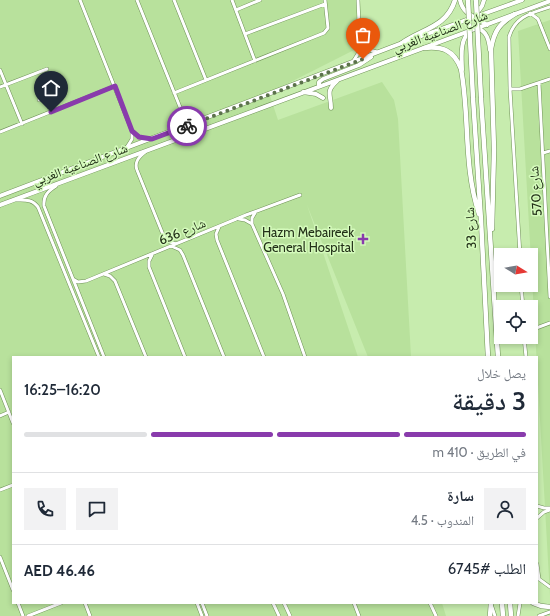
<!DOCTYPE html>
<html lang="ar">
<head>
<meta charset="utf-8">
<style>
  body { margin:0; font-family:Cabin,"Noto Naskh Arabic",sans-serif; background:#f2f2f3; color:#1f2937; direction:rtl; height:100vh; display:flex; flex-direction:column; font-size:15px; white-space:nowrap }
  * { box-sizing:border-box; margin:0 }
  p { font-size:13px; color:#747a83 }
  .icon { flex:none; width:22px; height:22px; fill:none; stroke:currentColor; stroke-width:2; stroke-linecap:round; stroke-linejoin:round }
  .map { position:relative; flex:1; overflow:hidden; direction:ltr }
  .drawer { position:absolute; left:12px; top:356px; width:526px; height:248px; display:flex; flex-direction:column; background:#fff; border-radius:0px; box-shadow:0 2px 6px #0003; direction:rtl }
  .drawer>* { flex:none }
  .needle { width:26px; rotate:101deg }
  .controls { position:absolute; left:494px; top:248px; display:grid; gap:8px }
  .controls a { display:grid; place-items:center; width:44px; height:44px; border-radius:0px; background:#fff; box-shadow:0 2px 6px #0003; font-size:20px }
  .pin { position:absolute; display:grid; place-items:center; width:34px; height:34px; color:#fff; margin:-41px -17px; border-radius:50% 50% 50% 0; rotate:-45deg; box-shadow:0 0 4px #0007 }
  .pin .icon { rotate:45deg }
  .courier { position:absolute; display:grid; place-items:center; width:40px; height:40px; margin:-20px; border:3px solid #893bac; border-radius:50%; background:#fff; color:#222; box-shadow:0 1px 5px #0007 }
  .overview em { font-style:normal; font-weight:600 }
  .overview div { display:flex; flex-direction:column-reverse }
  .overview { display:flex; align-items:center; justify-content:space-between; height:68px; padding:0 12px }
  h1 { font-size:26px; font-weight:600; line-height:30px }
  .bar { display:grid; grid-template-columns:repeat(4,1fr); gap:6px 4px; align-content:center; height:48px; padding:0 12px }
  .bar i { height:5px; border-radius:3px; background:#e0e1e3 }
  .bar .on { background:#893bac }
  .bar p { grid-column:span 4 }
  .line { display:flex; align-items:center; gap:10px; padding:0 12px; border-top:1px solid #e0e1e3 }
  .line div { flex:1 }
  .round { display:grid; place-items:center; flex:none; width:42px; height:42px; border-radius:0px; background:#f2f2f3 }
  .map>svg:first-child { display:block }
  .built { fill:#b8e19c }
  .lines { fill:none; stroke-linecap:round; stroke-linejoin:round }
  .minor-casing { stroke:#6f9157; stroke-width:4 }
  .major-casing { stroke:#6f9157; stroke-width:5 }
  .highway-casing { stroke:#6f9157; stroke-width:5.5 }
  .minor { stroke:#fff; stroke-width:3 }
  .major { stroke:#fff; stroke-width:4 }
  .highway { stroke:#fff; stroke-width:4.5 }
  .highway-bridge-casing { stroke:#6f9157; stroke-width:5.5; stroke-linecap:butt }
  .highway-bridge { stroke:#fff; stroke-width:4.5 }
  .done { stroke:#5c724c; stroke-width:4; stroke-dasharray:0 7.2 }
  .route { stroke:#893bac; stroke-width:5 }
  .poi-dot { fill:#893bac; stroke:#d4fabb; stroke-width:1.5 }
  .labels { text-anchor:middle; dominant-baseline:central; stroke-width:3; stroke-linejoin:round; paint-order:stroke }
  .street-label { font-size:13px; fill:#223018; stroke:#d4fabb }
  .poi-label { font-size:13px; fill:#223018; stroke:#d4fabb; text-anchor:end }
</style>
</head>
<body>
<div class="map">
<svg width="550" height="616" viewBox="0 0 550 616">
  <rect width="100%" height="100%" fill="#c7ecae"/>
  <path class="built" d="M0,0H356L358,48L269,93L278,120L382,82L394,100L398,119L411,357H368L307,205L358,357H13V603H442L446,616H0Z
    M550,20V596L518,31Z"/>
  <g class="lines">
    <g class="minor-casing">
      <path id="minor" d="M80,0L132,131V139L127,147
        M137,0L182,112V120L178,128
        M174,0L206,80
        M232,0L255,61
        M236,10L260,0
        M530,13L538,19L550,49
        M245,34L325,4
        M360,43L366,49L377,52
        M354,60L359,52L360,47L358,0
        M0,70L22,124
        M539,83L550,297
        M0,87L47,69
        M510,89H520L550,79
        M174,93L324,33L328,28L325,0
        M45,97L51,112
        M39,100L53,94
        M182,112L188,118L198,120
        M132,131L139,137L148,139
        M0,132L115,86
        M145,152C139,157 134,162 137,170L164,237L170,242L176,244
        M543,153L550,151
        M56,186C48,191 43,196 44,206L104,357
        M17,200C25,200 32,199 38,207L99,357
        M255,213L252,218V224L283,294L305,357
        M239,219L245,220L252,224
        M219,227L216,234L217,240L264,357
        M171,246L180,250L183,255L224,357
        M152,255L149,261V267L185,357
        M520,255L510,89L509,37C515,16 532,13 550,7
        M104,274L110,276L115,281L146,357
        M73,279L78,282L86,281L246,215L300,195
        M521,285L523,307
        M531,330L550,323
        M524,337L526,357
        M0,390L13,423
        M0,416L9,412
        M0,490L13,485
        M537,506L544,508H550
        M537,518L544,512L550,510
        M0,557L13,590
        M537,564L539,579L550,587
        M18,603L23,616
        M85,603L90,616
        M197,603L202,616
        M202,603L207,616
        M273,603L279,616
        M284,603L290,616
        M354,603L359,616
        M430,603L436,616
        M492,607L495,616
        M28,616L61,603
        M518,616L520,603
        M539,616L550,612"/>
    </g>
    <g class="major-casing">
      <path id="major" d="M460,0C463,15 476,17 487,25
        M476,14L482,6L484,0
        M477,29C487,30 489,41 490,50
        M462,70C462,59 459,39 470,32
        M319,86V82L323,79L359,65L371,57
        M303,92L316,94L323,98
        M331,108C331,94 325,92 337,81
        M0,196L402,43L522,0
        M0,205L550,1"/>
    </g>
    <g class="highway-casing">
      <path id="highway" d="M402,43C422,29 447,27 455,0
        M424,48C442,46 454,50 461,69C470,117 463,165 479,214
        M473,98L481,220L488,357
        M481,98L498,357
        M492,229L494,150L491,49C494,31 499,24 515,14
        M502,603L503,616
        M510,603L511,616
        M533,603L541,606L550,607
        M490,616L491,603"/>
    </g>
    <use href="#minor" class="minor"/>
    <use href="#major" class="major"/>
    <use href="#highway" class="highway"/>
    <g class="highway-bridge-casing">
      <path id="highway-bridge" d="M468,0L473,98
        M476,0L481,98"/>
    </g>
    <use href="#highway-bridge" class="highway-bridge"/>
  </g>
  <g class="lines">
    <path class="done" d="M187,126L363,59"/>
    <path class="route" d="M51,112L115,86L132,131L139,137L152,139L187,126"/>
  </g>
  <path class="poi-dot" d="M361 233h4v4h4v4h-4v4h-4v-4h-4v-4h4z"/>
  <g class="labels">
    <g class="street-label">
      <text transform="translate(440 31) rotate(-20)">شارع الصناعية الغربي</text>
      <text transform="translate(80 164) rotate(-20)">شارع الصناعية الغربي</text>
      <text transform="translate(535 191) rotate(-94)">شارع 570</text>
      <text transform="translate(470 228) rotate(-93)">شارع 33</text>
      <text transform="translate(182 231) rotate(-22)">شارع 636</text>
    </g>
    <g class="poi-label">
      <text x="354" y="232">Hazm Mebaireek<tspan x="354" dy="15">General Hospital</tspan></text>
    </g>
  </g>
</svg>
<div class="controls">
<a><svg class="needle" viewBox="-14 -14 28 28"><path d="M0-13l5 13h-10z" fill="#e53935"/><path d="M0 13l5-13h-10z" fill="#747a83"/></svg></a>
<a><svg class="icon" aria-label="locate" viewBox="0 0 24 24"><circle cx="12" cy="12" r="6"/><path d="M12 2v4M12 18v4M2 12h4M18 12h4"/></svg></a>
</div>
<div class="pin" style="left:363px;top:59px;background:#ea580c"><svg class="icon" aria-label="bag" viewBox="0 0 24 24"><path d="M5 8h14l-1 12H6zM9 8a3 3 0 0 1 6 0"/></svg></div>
<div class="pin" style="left:51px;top:112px;background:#1f2937"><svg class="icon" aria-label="home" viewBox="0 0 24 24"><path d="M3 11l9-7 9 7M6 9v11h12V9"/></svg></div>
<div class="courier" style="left:187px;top:126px"><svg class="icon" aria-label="bike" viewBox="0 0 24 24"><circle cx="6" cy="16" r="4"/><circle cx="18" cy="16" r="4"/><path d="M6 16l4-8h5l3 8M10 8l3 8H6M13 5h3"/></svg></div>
<section class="drawer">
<div class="overview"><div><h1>3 دقيقة</h1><p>يصل خلال</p></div><em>16:20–16:25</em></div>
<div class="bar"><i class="on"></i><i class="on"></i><i class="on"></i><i></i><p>في الطريق · 410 m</p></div>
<div class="line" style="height:72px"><a class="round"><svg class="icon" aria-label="person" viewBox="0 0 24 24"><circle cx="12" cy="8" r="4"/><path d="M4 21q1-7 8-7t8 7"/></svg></a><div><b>سارة</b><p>المندوب · 4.5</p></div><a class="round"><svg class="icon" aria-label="chat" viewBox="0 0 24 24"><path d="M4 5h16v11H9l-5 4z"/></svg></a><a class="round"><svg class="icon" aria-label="phone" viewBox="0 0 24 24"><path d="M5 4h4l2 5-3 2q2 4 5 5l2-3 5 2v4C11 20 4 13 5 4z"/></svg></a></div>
<div class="line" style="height:52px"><div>الطلب #6745</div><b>AED 46.46</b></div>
</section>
</div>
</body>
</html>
